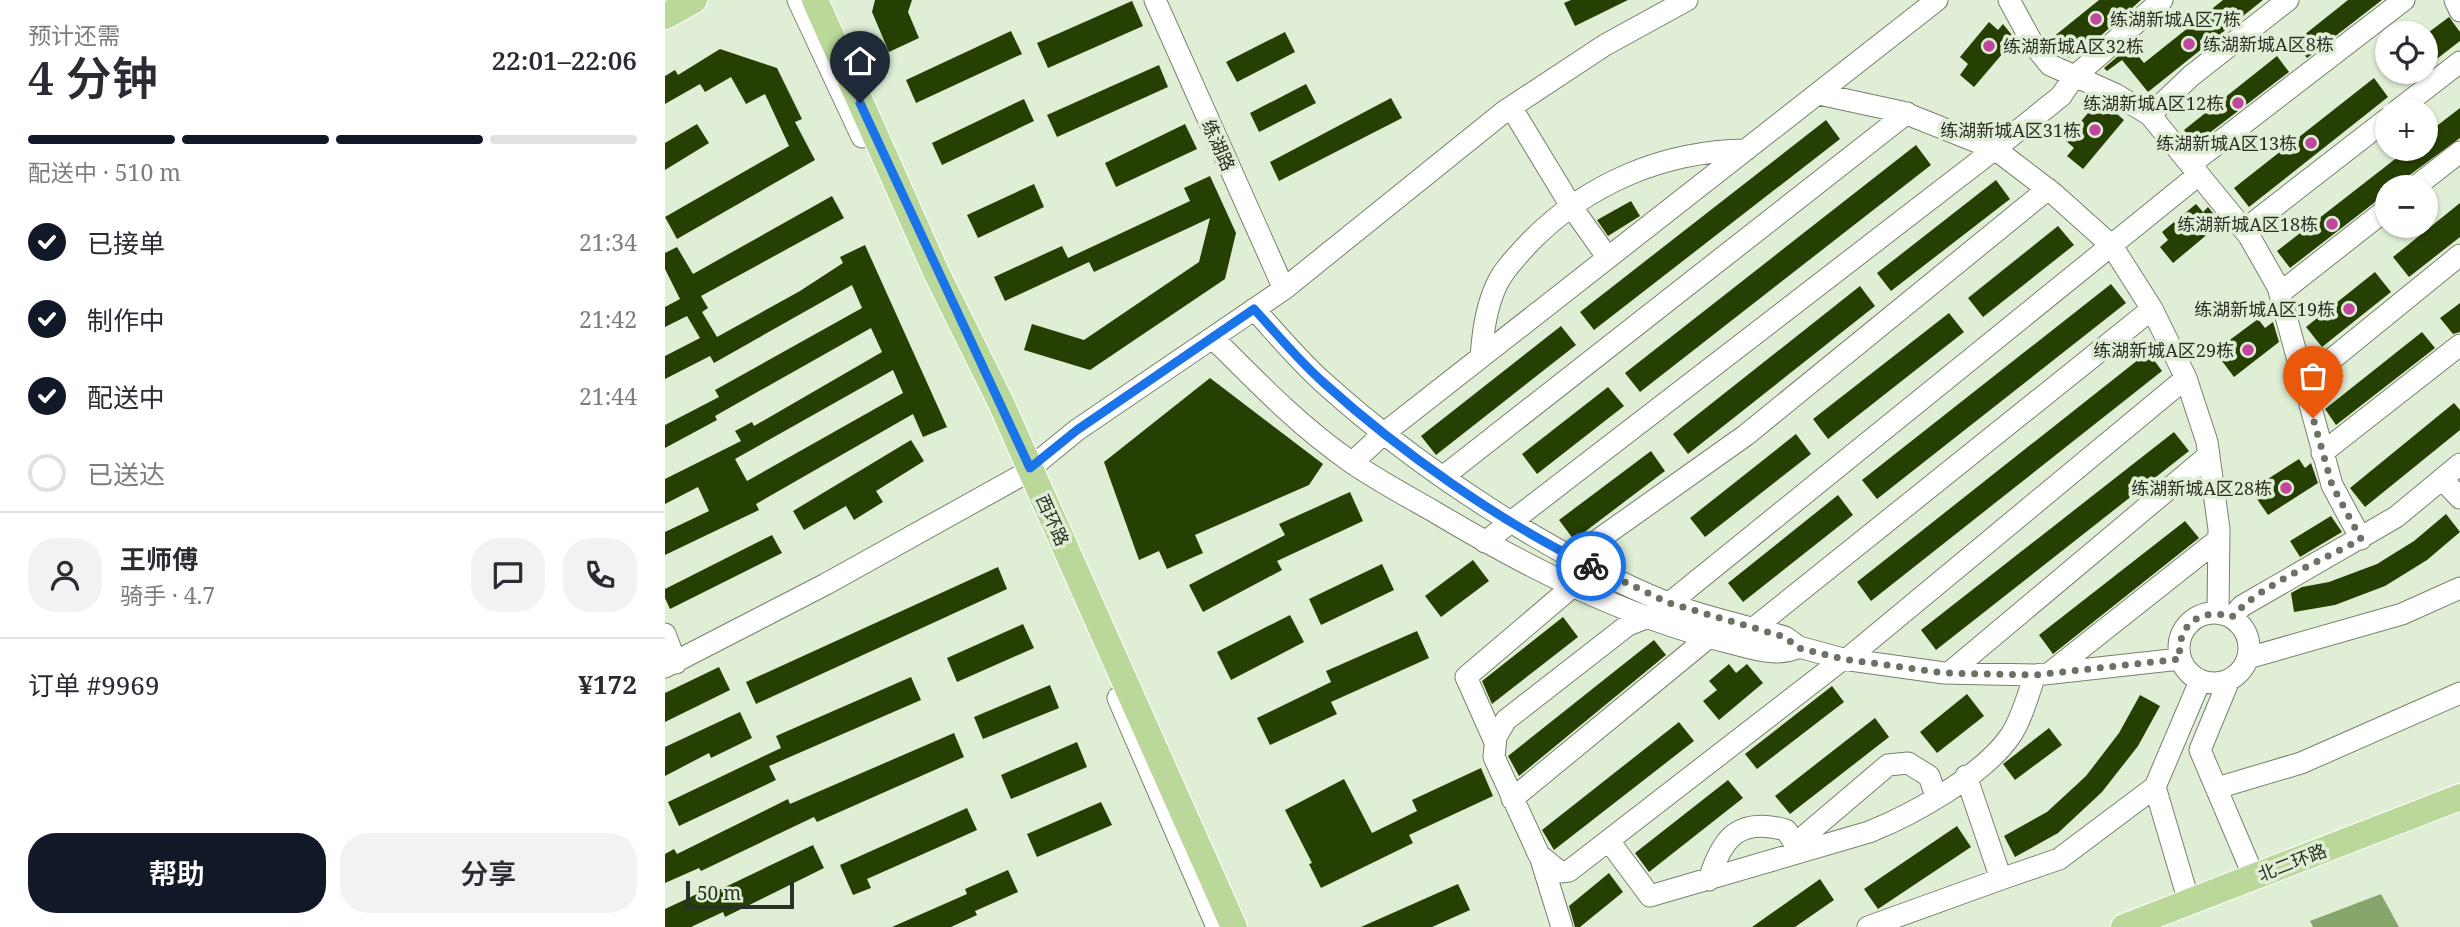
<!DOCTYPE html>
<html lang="zh">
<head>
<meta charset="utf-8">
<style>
  body { margin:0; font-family:"Noto Serif","Noto Sans SC",serif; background:#f2f2f3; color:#2b2b33; height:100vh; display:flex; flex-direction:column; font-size:26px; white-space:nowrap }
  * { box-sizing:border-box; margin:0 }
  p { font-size:23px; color:#7c7c81 }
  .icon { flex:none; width:38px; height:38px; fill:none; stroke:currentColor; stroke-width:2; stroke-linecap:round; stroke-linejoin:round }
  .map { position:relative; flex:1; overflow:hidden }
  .panel { display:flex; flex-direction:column; background:#fff; width:665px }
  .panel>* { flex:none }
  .buttons { position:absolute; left:1710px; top:21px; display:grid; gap:14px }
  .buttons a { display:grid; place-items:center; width:63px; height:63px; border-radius:50%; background:#fff; box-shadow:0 2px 5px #0004; font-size:35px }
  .scale { position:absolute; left:21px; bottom:18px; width:108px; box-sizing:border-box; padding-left:7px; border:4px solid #2b3027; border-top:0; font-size:19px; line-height:24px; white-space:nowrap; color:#2b3027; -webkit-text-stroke:5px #e0eed5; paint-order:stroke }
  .pin { position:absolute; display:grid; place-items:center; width:60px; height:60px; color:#fff; margin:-72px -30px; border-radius:50% 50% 50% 0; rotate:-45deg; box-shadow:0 0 7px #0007 }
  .pin .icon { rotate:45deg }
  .courier { position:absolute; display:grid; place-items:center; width:70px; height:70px; margin:-35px; border:5px solid #1a73e8; border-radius:50%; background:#fff; color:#222; box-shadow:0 2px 9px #0007 }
  .overview em { font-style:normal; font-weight:600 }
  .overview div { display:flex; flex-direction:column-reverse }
  .overview { display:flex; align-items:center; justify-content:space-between; height:119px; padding:0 28px }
  h1 { font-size:46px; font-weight:600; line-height:52px }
  .bar { display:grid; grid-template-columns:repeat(4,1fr); gap:10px 7px; align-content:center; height:84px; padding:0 28px }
  .bar i { height:9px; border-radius:5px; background:#e1e1e2 }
  .bar .on { background:#111827 }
  .bar p { grid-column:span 4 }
  .line { display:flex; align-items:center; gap:18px; padding:0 28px; border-top:2px solid #e1e1e2 }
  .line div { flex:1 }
  .round { display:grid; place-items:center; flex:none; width:74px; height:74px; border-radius:28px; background:#f2f2f3 }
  ol { padding:0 28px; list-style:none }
  li { display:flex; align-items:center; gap:21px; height:77px }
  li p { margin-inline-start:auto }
  li .icon { padding:7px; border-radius:50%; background:#111827; color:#fff; stroke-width:4 }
  li:last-child { color:#7c7c81 }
  li i { width:38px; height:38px; border:4px solid #e1e1e2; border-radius:50% }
  .primary-button { display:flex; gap:14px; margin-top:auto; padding:14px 28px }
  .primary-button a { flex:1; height:80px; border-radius:28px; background:#111827; color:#fff; font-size:28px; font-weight:600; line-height:80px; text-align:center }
  .primary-button a+a { background:#f2f2f3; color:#2b2b33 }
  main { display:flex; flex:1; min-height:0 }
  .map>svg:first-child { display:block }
  .water { fill:#87a66c }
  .building { fill:#264004; fill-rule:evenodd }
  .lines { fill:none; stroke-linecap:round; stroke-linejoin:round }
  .minor-casing { stroke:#76826c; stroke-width:23 }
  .major-casing { stroke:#fff; stroke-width:28 }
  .minor { stroke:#fff; stroke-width:21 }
  .major { stroke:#b9d89a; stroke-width:26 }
  .done { stroke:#6a7264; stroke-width:7; stroke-dasharray:0 12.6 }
  .route { stroke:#1a73e8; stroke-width:9 }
  .poi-dot { fill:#c0489c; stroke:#e0eed5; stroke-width:2.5 }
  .labels { text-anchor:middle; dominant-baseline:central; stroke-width:7; stroke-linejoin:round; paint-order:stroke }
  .poi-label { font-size:18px; fill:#2b3027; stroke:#e0eed5; text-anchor:end }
  .street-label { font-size:18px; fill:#2b3027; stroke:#e0eed5 }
</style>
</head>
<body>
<main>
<section class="panel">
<div class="overview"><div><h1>4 分钟</h1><p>预计还需</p></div><em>22:01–22:06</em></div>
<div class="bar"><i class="on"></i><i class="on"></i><i class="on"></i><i></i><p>配送中 · 510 m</p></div>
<ol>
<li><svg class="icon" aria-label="check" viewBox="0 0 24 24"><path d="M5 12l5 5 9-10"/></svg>已接单<p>21:34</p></li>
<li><svg class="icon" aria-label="check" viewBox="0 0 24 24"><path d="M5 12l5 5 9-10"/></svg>制作中<p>21:42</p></li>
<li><svg class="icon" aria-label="check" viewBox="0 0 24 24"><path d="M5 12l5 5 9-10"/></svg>配送中<p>21:44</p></li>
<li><i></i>已送达</li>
</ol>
<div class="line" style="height:126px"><a class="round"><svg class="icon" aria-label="person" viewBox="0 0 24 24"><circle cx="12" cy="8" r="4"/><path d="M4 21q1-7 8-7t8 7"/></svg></a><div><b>王师傅</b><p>骑手 · 4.7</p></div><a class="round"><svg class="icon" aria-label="chat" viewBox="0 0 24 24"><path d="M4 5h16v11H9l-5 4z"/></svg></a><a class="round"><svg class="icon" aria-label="phone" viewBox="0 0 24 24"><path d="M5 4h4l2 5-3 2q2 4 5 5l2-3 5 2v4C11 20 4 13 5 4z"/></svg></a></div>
<div class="line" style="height:91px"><div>订单 #9969</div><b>¥172</b></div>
<div class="primary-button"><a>帮助</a><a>分享</a></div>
</section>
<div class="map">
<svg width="1795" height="927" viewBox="0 0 1795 927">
  <rect width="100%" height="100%" fill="#e0eed5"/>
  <path class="water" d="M1716,894L1734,927H1648L1645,921Z"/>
  <path class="building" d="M210,0H247L243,12L254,38L224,52L207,12Z
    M906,0H963L910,26L899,3Z
    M1434,0H1476L1423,47L1421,44L1403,58L1387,38Z
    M1558,0H1598L1483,92L1457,60L1442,71L1439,68L1465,46L1479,63Z
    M1683,0H1717L1642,58L1629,43Z
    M467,1L478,26L383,68L372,43Z
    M1784,17L1795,32V41L1760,68V35Z
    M1324,22L1333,30L1338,24L1350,39L1309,87L1295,75L1303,64L1295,57Z
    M346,31L357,54L251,103L241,80Z
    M620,32L630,52L572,82L561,62Z
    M55,49L112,68L137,119L130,122L150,160L12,239L0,217L124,146L100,94L81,104L66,77L40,92L35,84L0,104V76L10,70L13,75Z
    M1612,56L1624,72L1530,144L1519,130Z
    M494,65L503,87L392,137L382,115Z
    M1709,78L1723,97L1584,207L1569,188Z
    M641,84L651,103L594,132L585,113Z
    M726,98L737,118L614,181L605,162Z
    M359,99L369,121L277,165L267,143Z
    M1429,106L1438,113L1444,107L1459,120L1418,169L1402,156L1409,148L1400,140Z
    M1795,108V138L1742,177L1735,187H1722V196L1714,199L1625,268L1612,251L1743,149H1760V135Z
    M1161,120L1175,139L929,330L915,312Z
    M32,124L44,143L0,170V143Z
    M520,124L532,149L451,187L440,163Z
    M1251,145L1266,165L975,392L960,373Z
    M545,176L571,233L560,279L425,370L359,350L367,324L419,340L534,262L545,218L429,272L424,262L340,301L329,277L397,246L403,258L525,201L519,188Z
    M1331,180L1345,199L1226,291L1212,273Z
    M369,184L379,207L313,238L302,215Z
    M167,196L179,218L36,296L43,308L37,312L52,337L135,291L178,263L175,257L200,245L282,427L258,437L248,414L91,504L94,510L0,555V532L44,511L33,487L0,504V479L76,441L70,431L87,422L89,426L217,352L206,328L50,416L52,420L0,448V425L54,397L50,390L197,308L187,285L49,363L45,356L0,379V356L35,338L22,316L0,327V307L15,299L0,269V253L12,247L28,274ZM228,370L238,393L82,481L70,459Z
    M966,201L975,216L943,236L932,220Z
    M1795,203V237L1744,277L1728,257Z
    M1531,204L1538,212L1543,207L1556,223L1508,263L1495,247L1503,240L1497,232Z
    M1393,226L1409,245L1318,317L1303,298Z
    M1710,272L1726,292L1657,347L1641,327Z
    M1446,284L1461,303L1212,499L1197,480Z
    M1195,286L1210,306L1023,454L1008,434Z
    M1795,303V332L1788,334L1775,318Z
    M1284,313L1299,332L1163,439L1148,419Z
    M1593,319L1600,328L1608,322L1614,342L1569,377L1557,361L1566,355L1558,345Z
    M896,326L911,345L771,455L756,436Z
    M1757,332L1770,348L1671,425L1660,409Z
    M1483,352L1497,371L1206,601L1192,582Z
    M545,378L658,464L644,485L530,535L538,553L502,569L494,551L474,560L439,462Z
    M943,387L959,406L872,474L857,454Z
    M1789,403L1795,410V430L1700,507L1685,488Z
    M1509,432L1524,451L1271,650L1256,630Z
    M1131,434L1146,454L1040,537L1025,518Z
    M246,440L259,461L211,491L218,502L189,520L181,506L139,530L128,511Z
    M986,451L1000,471L909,540L894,520Z
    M1634,459L1640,468L1646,463L1653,483L1603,515L1592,499L1601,493L1595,484Z
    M685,492L698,521L612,561L617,570L538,612L524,585L620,535L614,524Z
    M1173,495L1188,515L1078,602L1063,583Z
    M1781,514L1795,532L1762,560L1720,586L1670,605L1629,612L1626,593L1637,587L1664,582L1712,564L1749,541Z
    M1666,516L1677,532L1635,557L1625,541Z
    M1520,521L1534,538L1388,654L1374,635Z
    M107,535L117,553L5,609L0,598V589Z
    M808,560L824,581L776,617L760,596Z
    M717,564L729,590L656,625L644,599Z
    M333,567L342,589L91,704L81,682Z
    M625,615L639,642L566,680L552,652Z
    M898,617L913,637L827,704L817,681Z
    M358,624L369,648L292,682L282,658Z
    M752,631L764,658L666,702L672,714L605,745L592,718L666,682L661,671Z
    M989,640L1001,655L854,776L843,756Z
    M1064,664L1071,673L1082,664L1098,683L1054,720L1038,701L1052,690L1044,681Z
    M54,667L65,690L0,722V693Z
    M246,677L256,700L104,766L111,780L14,826L3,802L116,748L111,736Z
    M385,685L394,708L318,739L309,717Z
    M1167,686L1179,702L1092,769L1080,754Z
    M1302,694L1319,716L1272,753L1255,732Z
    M1475,695L1495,706L1473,746L1437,792L1393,833L1350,857L1339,836L1382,812L1421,776L1454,733Z
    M75,712L87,738L46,758L44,753L0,776V747Z
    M1210,718L1224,737L1125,814L1110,796Z
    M1014,722L1029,741L889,850L877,830Z
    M1384,728L1397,745L1350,780L1338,764Z
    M289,733L299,757L152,822L149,817L36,871L34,868L0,883V854L9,849L12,854L123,799L125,804Z
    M412,742L422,767L346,799L336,775Z
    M816,768L828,796L744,835L748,843L656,888L644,864L647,863L620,810L679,779L707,833L752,811L747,800Z
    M1063,780L1078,798L984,872L970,853Z
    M436,802L447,825L372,857L362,834Z
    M302,808L312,830L202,879L206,888L188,895L175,865Z
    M1292,826L1306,847L1213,909L1199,889Z
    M148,845L159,868L60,917L58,912L26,927H0V909L32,894L35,899Z
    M343,870L353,892L310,911L312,915L286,927H227L302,894L300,889Z
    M944,873L958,892L915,927H910L904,906Z
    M1155,879L1169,900L1130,927H1087Z
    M793,884L805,910L767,927H696Z"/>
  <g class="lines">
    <g class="minor-casing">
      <path id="minor" d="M133,0L197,137
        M490,0L619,289
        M1344,0L1368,44L1385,65L1450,94L1485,115L1584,236L1613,287L1667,485L1696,539
        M1790,0L1795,11
        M1154,94L1237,112L1330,149L1389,194L1447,246L1487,309L1521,378L1542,442L1554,529L1553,613
        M846,107L906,206L943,258
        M1733,110L1795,62
        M1485,115L1526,76L1623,0
        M1526,164L1739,0
        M1750,187L1795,152
        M1579,230L1722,119
        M1615,293L1722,209
        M589,309C612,334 634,361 659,383C753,468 885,555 1003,603C1040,618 1082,626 1120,637L1134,647L1178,659L1279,673L1370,675L1515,659
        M548,338C592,382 634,426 686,462C712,480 740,495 768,511C860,566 957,616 1062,642C1087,648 1110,658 1134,647
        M816,357C818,332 821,307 832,284C839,269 854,254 865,242C923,183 999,151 1081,150
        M1640,381L1795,255
        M1657,453L1795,345
        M687,463L718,434L1272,0
        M779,476L1242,113
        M1778,480L1795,498
        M820,542L1330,149L1396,96L1409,77L1497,0
        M909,557L1081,435L1383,189
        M1514 648a35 35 0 1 1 70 0a35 35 0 1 1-70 0Z
        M1567,617L1577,606L1731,517L1795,464
        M1089,628L1487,309
        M0,634L11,663
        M1583,658L1737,614L1795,588
        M1178,659L904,871L895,872L874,855L829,757L831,737L841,720L963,625L991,614L1532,176
        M1182,659L1521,378
        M0,667L161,584L357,475L412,430L619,289L840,111L940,45L1022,0
        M1386,672L1554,539
        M1284,673L1544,455
        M1564,680L1535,750L1589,877
        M453,698L552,927
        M830,742L801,677L908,586
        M1301,776L1336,879L1394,859L1490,787
        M1552,788L1636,763L1795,693
        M847,799L1044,637
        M944,841L985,896L1204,832C1247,815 1319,775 1346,735C1357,718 1363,695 1370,675
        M875,856L897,927
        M1044,880C1057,837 1074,817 1121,830L1130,844L1223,765L1243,763L1264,776L1271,796
        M1524,902L1490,787L1535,681
        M1203,927L1336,879"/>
    </g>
    <g class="major-casing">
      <path id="major" d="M150,0L271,272L336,403L569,927
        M0,16L29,0
        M1459,927L1795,797"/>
    </g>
    <use href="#minor" class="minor"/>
    <use href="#major" class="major"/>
  </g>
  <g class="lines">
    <path class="done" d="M926,566L1004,603L1120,637L1133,648L1178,659L1279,673L1370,675L1515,659C1511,625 1535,607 1567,617C1596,584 1657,561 1696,539L1667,485L1648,418"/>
    <path class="route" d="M195,103L365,468L412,430L589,309C612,334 634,361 659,383C734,451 835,522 926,566"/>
  </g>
  <g class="poi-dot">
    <circle cx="1431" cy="19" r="7"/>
    <circle cx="1524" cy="44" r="7"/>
    <circle cx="1324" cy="46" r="7"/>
    <circle cx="1573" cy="103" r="7"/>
    <circle cx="1430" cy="130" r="7"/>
    <circle cx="1646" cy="143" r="7"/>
    <circle cx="1667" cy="224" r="7"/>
    <circle cx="1684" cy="309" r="7"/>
    <circle cx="1583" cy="350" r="7"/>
    <circle cx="1621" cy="488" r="7"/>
  </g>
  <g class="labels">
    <g class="poi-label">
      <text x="1445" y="19" text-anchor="start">练湖新城A区7栋</text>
      <text x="1538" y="44" text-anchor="start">练湖新城A区8栋</text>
      <text x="1338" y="46" text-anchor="start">练湖新城A区32栋</text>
      <text x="1559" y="103">练湖新城A区12栋</text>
      <text x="1416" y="130">练湖新城A区31栋</text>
      <text x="1632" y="143">练湖新城A区13栋</text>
      <text x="1653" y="224">练湖新城A区18栋</text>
      <text x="1670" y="309">练湖新城A区19栋</text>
      <text x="1569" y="350">练湖新城A区29栋</text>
      <text x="1607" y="488">练湖新城A区28栋</text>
    </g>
    <g class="street-label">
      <text transform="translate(554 145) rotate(66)">练湖路</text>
      <text transform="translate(388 520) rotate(66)">西环路</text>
      <text transform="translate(1627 862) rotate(-21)">北二环路</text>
    </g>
  </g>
</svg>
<div class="buttons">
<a><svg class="icon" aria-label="locate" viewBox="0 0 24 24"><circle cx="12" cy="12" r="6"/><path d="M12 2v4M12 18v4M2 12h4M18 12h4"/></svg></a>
<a>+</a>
<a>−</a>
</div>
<div class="scale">50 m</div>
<div class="pin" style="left:1648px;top:418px;background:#ea580c"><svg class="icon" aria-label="bag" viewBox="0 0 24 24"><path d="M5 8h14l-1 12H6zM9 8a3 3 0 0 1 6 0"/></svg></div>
<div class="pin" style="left:195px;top:103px;background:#1f2937"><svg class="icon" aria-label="home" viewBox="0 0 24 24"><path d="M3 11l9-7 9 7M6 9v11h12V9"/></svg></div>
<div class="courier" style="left:926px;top:566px"><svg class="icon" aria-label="bike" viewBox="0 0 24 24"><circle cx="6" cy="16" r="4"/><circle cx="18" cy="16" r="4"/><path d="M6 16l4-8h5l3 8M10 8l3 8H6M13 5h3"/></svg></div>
</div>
</main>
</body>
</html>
